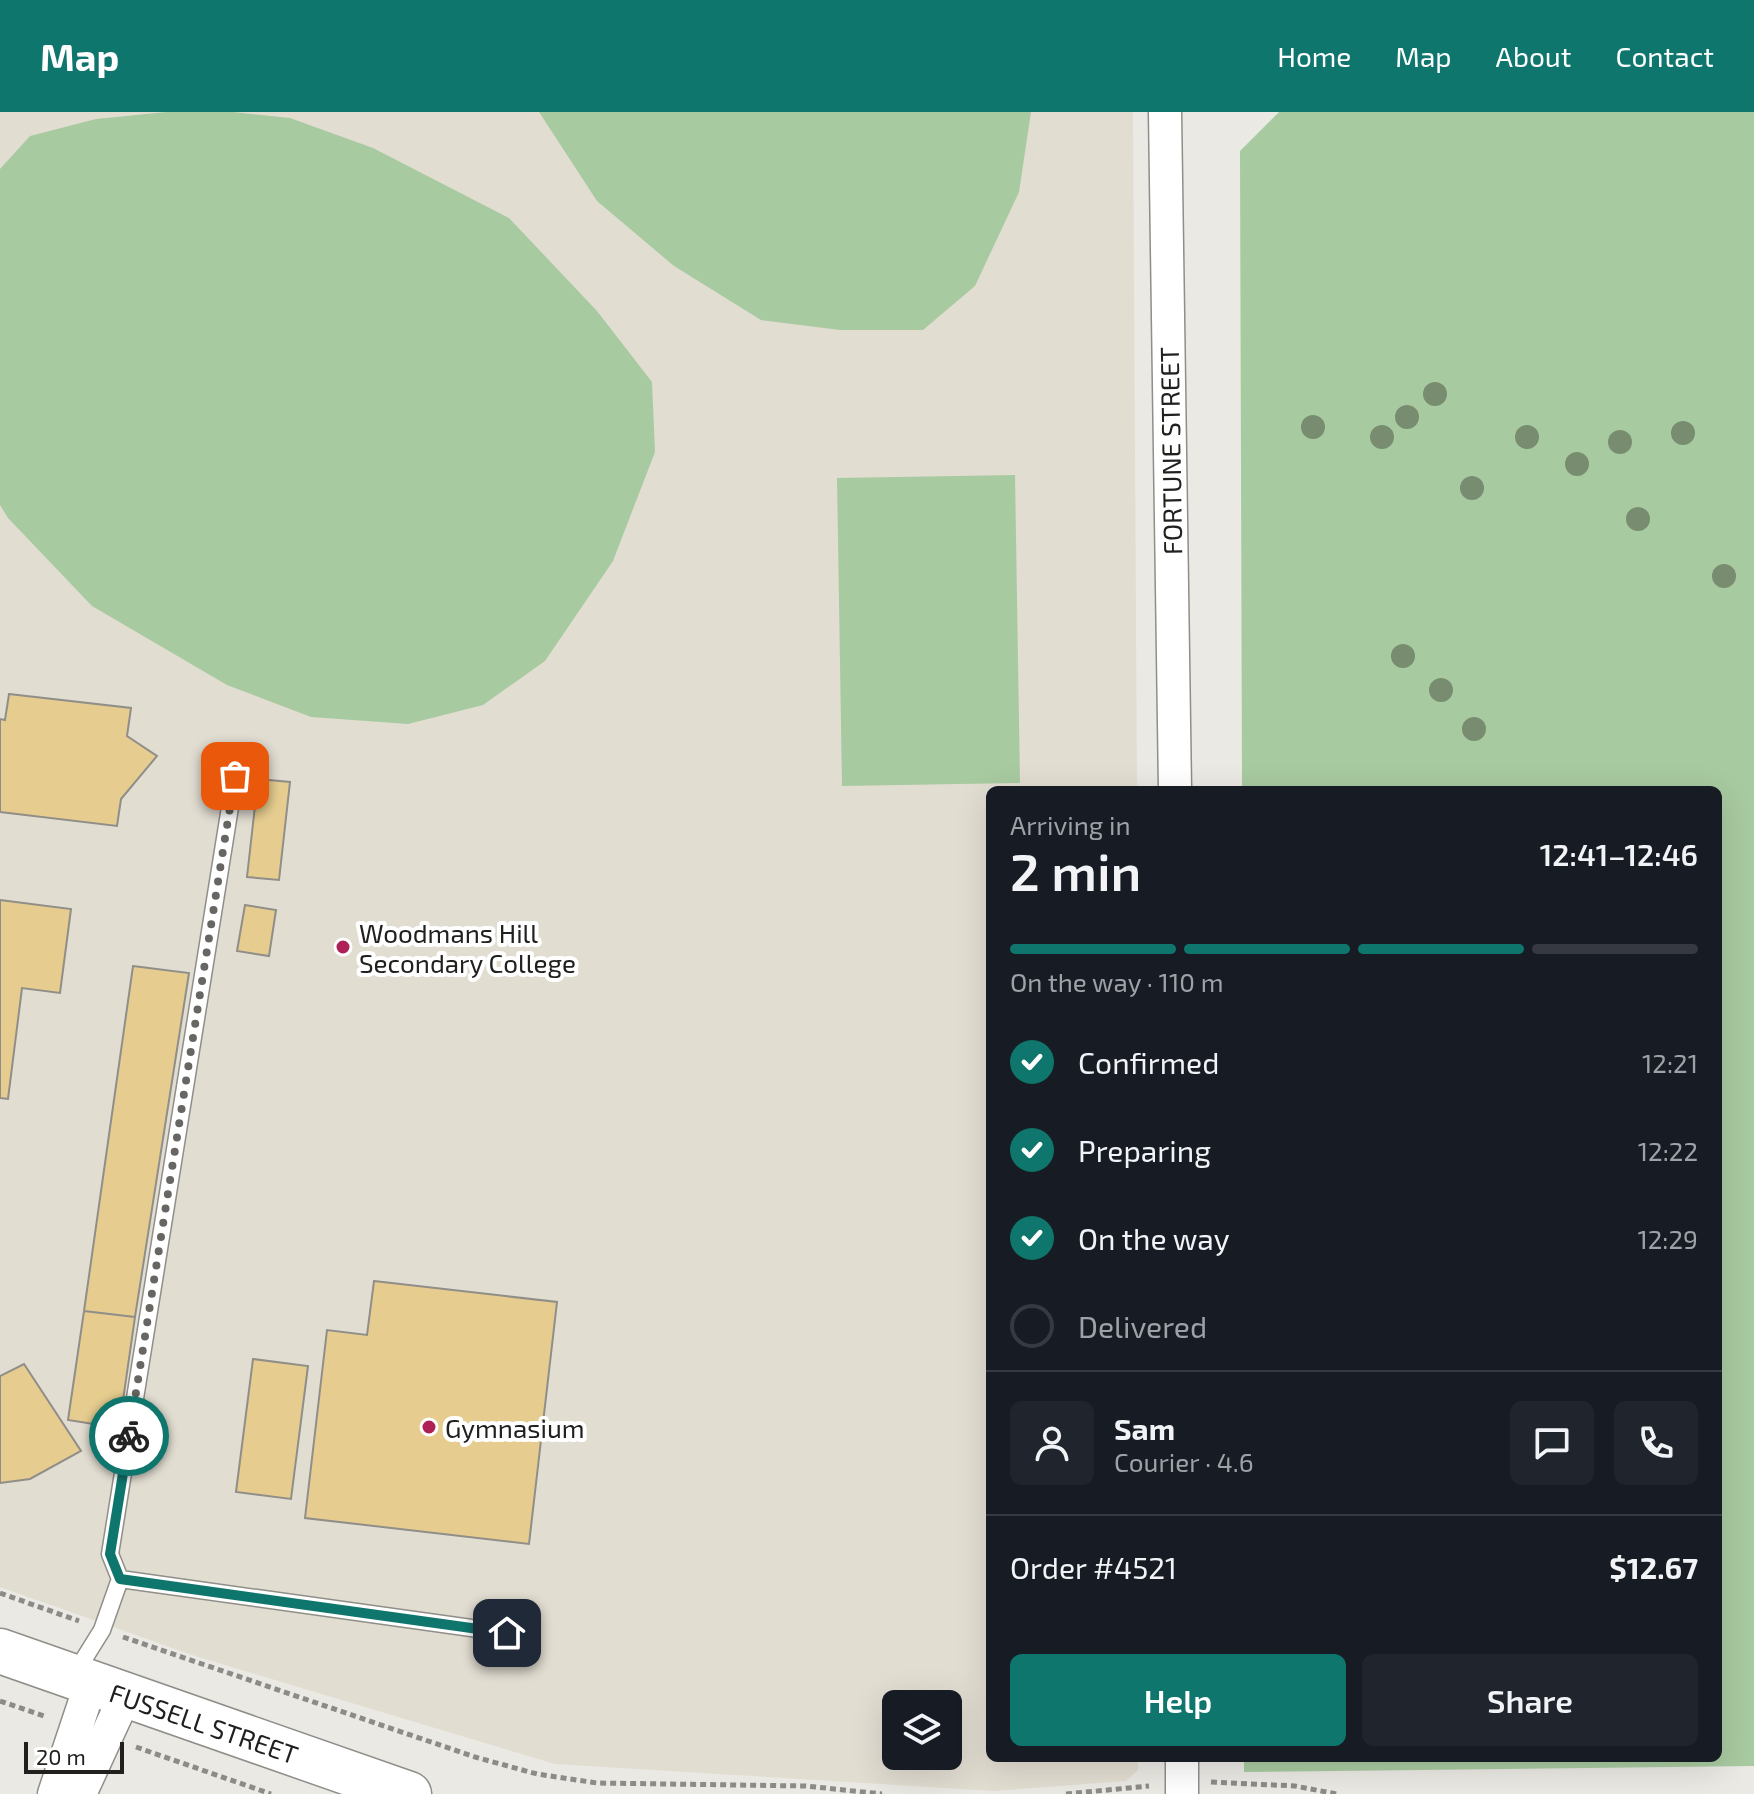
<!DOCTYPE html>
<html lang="en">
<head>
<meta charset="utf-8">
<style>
  body { margin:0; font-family:"Exo 2",sans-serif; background:#20242c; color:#f1f3f6; height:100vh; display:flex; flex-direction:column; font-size:30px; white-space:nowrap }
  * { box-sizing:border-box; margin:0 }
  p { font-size:26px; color:#9ea1a6 }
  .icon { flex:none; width:44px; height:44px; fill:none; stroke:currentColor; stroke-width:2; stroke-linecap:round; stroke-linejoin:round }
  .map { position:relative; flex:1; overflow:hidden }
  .sheet { position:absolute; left:986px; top:674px; width:736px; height:976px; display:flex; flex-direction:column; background:#171b24; border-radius:12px; box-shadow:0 8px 32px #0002 }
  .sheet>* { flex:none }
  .buttons { position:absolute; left:882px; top:1578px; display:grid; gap:16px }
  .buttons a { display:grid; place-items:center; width:80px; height:80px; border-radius:12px; background:#171b24; box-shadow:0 8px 32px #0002; font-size:40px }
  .scale { position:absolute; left:24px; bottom:20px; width:100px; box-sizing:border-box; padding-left:8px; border:4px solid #21201e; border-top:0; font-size:22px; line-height:28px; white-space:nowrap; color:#21201e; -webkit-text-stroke:6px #fff; paint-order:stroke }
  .pin { position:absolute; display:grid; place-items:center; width:68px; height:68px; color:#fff; margin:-34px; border-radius:16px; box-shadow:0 4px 12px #0006 }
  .courier { position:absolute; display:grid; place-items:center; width:80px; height:80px; margin:-40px; border:6px solid #0f766e; border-radius:50%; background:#fff; color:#222; box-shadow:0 2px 10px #0007 }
  .overview em { font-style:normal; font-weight:600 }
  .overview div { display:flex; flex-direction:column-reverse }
  .overview { display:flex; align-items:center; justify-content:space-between; height:136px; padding:0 24px }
  h1 { font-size:52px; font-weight:600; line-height:60px }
  .bar { display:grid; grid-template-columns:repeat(4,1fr); gap:12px 8px; align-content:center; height:96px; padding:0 24px }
  .bar i { height:10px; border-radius:6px; background:#363941 }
  .bar .on { background:#0f766e }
  .bar p { grid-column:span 4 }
  .line { display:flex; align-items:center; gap:20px; padding:0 24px; border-top:2px solid #363941 }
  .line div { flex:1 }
  .round { display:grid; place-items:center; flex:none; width:84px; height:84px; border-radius:12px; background:#20242c }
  ol { padding:0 24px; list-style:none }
  li { display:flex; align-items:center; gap:24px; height:88px }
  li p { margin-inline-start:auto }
  li .icon { padding:8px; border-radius:50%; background:#0f766e; color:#fff; stroke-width:4 }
  li:last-child { color:#9ea1a6 }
  li i { width:44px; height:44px; border:4px solid #363941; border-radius:50% }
  .cta { display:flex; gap:16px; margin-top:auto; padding:16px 24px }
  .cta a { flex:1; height:92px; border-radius:12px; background:#0f766e; color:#fff; font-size:32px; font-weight:600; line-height:92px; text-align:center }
  .cta a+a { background:#20242c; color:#f1f3f6 }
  header { display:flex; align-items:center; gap:48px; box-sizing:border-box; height:112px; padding:0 40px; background:#0f766e; color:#fff }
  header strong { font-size:38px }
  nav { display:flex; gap:44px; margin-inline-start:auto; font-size:28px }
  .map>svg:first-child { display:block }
  .built { fill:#e2ddd1; fill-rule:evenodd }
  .green { fill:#a8caa0 }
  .building { fill:#e6cd8f; stroke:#908e89; stroke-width:2 }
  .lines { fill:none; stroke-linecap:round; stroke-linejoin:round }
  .lane-casing { stroke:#8f8e89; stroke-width:19 }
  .street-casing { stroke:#8f8e89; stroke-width:35 }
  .secondary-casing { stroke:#8f8e89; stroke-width:47 }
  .path { stroke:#8d8b88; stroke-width:5; stroke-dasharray:6 4; stroke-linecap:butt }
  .lane { stroke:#fff; stroke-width:16 }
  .street { stroke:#fff; stroke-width:32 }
  .secondary { stroke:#fff; stroke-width:44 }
  .tree { fill:#788d6f }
  .done { stroke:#686663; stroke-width:8; stroke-dasharray:0 14.4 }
  .route { stroke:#0f766e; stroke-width:10 }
  .poi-dot { fill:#af2056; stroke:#fff; stroke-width:3 }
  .labels { text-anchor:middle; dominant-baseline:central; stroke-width:8; stroke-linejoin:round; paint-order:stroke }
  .street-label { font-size:26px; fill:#21201e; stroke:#fff }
  .poi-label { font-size:26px; fill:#21201e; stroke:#fff; text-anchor:start }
</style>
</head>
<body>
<header>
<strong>Map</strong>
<nav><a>Home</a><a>Map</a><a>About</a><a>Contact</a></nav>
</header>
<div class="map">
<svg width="1754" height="1682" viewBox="0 0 1754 1682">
  <rect width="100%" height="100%" fill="#ebe9e4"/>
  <path class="built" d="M0,0H1133L1137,678H990V1646H1138V1658L1126,1669L994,1679L555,1652L195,1544L0,1475ZM896,1592H948V1644H896Z"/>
  <path class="green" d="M166,0H233L290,6L373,36L509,106L597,199L652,270L655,340L613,449L545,549L483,593L408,612L311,605L227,573L92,494L8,406L0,393V57L30,24L96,7Z
    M539,0H1031L1019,80L975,174L923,218H840L761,208L674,154L597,89Z
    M1279,0H1754V1654L1244,1660V1646H1718V678H1242L1240,39Z
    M1015,363L1020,671L842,674L837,366Z"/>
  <path class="building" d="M9,582L131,596L127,624L157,644L121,687L117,714L0,700V607L5,608Z
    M258,667L290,670L279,768L247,765Z
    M0,788L71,797L60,881L22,876L8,987L0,986Z
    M245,793L276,798L269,844L237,839Z
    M133,854L189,861L135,1205L84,1199Z
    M374,1169L557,1190L529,1432L305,1406L327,1218L367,1223Z
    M84,1199L135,1205L119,1316L68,1308Z
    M253,1247L308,1254L291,1387L236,1380Z
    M24,1252L81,1339L30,1367L0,1371V1264Z"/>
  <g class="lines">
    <g class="lane-casing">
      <path id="lane" d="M120,1467L110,1442L235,664
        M74,1563L102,1518L120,1467L507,1521"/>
    </g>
    <g class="street-casing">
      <path id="street" d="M1165,0L1175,678
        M1182,1646V1682
        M54,1682L91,1571
        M80,1682L125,1584"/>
    </g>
    <g class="secondary-casing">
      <path id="secondary" d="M0,1539L409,1682"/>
    </g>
    <path class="path" d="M0,1481L79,1509
      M123,1525L475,1645L537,1662L597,1671L806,1674L882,1682
      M0,1589L47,1605
      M136,1635L271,1682
      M1211,1670L1295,1674L1337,1682
      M1066,1682L1149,1674"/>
    <use href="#lane" class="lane"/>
    <use href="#street" class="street"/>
    <use href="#secondary" class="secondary"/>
  </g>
  <g class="tree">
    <circle cx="1435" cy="282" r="12"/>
    <circle cx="1407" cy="305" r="12"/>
    <circle cx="1313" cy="315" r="12"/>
    <circle cx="1683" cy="321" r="12"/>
    <circle cx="1382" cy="325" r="12"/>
    <circle cx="1527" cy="325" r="12"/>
    <circle cx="1620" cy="330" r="12"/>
    <circle cx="1577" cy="352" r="12"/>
    <circle cx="1472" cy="376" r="12"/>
    <circle cx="1638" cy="407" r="12"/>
    <circle cx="1724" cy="464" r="12"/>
    <circle cx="1403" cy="544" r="12"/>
    <circle cx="1441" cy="578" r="12"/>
    <circle cx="1474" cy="617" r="12"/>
  </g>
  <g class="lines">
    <path class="done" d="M129,1324L235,664"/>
    <path class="route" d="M129,1324L110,1442L120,1467L507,1521"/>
  </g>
  <g class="poi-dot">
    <circle cx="343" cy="835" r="8"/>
    <circle cx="429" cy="1315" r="8"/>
  </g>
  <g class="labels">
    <g class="street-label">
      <text transform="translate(1170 339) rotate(-91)">FORTUNE STREET</text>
      <text transform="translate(204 1611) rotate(19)">FUSSELL STREET</text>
    </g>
    <g class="poi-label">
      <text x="359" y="820">Woodmans Hill<tspan x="359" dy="30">Secondary College</tspan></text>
      <text x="445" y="1315">Gymnasium</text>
    </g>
  </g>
</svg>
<div class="buttons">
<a><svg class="icon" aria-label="layers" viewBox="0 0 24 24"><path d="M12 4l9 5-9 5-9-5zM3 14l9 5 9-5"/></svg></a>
</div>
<div class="scale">20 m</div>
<div class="pin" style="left:235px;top:664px;background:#ea580c"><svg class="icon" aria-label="bag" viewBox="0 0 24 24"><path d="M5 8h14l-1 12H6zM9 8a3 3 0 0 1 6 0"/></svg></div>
<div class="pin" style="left:507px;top:1521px;background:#1f2937"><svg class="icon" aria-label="home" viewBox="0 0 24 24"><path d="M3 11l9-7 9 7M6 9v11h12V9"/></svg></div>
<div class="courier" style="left:129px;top:1324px"><svg class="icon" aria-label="bike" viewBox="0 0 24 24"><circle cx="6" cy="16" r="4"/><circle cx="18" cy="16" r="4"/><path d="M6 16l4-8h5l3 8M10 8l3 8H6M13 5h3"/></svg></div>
<section class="sheet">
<div class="overview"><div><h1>2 min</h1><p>Arriving in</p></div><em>12:41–12:46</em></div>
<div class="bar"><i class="on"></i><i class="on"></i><i class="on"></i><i></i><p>On the way · 110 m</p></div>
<ol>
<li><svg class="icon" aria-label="check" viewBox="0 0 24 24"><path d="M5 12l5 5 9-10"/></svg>Confirmed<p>12:21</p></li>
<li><svg class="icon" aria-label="check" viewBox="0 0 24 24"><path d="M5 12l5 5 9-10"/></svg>Preparing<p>12:22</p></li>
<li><svg class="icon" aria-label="check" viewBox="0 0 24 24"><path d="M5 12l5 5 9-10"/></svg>On the way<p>12:29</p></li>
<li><i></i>Delivered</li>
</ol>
<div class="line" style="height:144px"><a class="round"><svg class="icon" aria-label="person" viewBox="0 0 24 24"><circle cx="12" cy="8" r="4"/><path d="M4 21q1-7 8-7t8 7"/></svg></a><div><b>Sam</b><p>Courier · 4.6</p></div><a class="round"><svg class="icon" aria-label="chat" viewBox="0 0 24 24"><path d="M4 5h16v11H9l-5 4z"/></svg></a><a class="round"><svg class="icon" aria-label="phone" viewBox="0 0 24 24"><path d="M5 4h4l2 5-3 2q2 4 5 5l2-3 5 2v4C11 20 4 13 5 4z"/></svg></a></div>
<div class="line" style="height:104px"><div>Order #4521</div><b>$12.67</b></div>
<div class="cta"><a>Help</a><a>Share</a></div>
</section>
</div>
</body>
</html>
